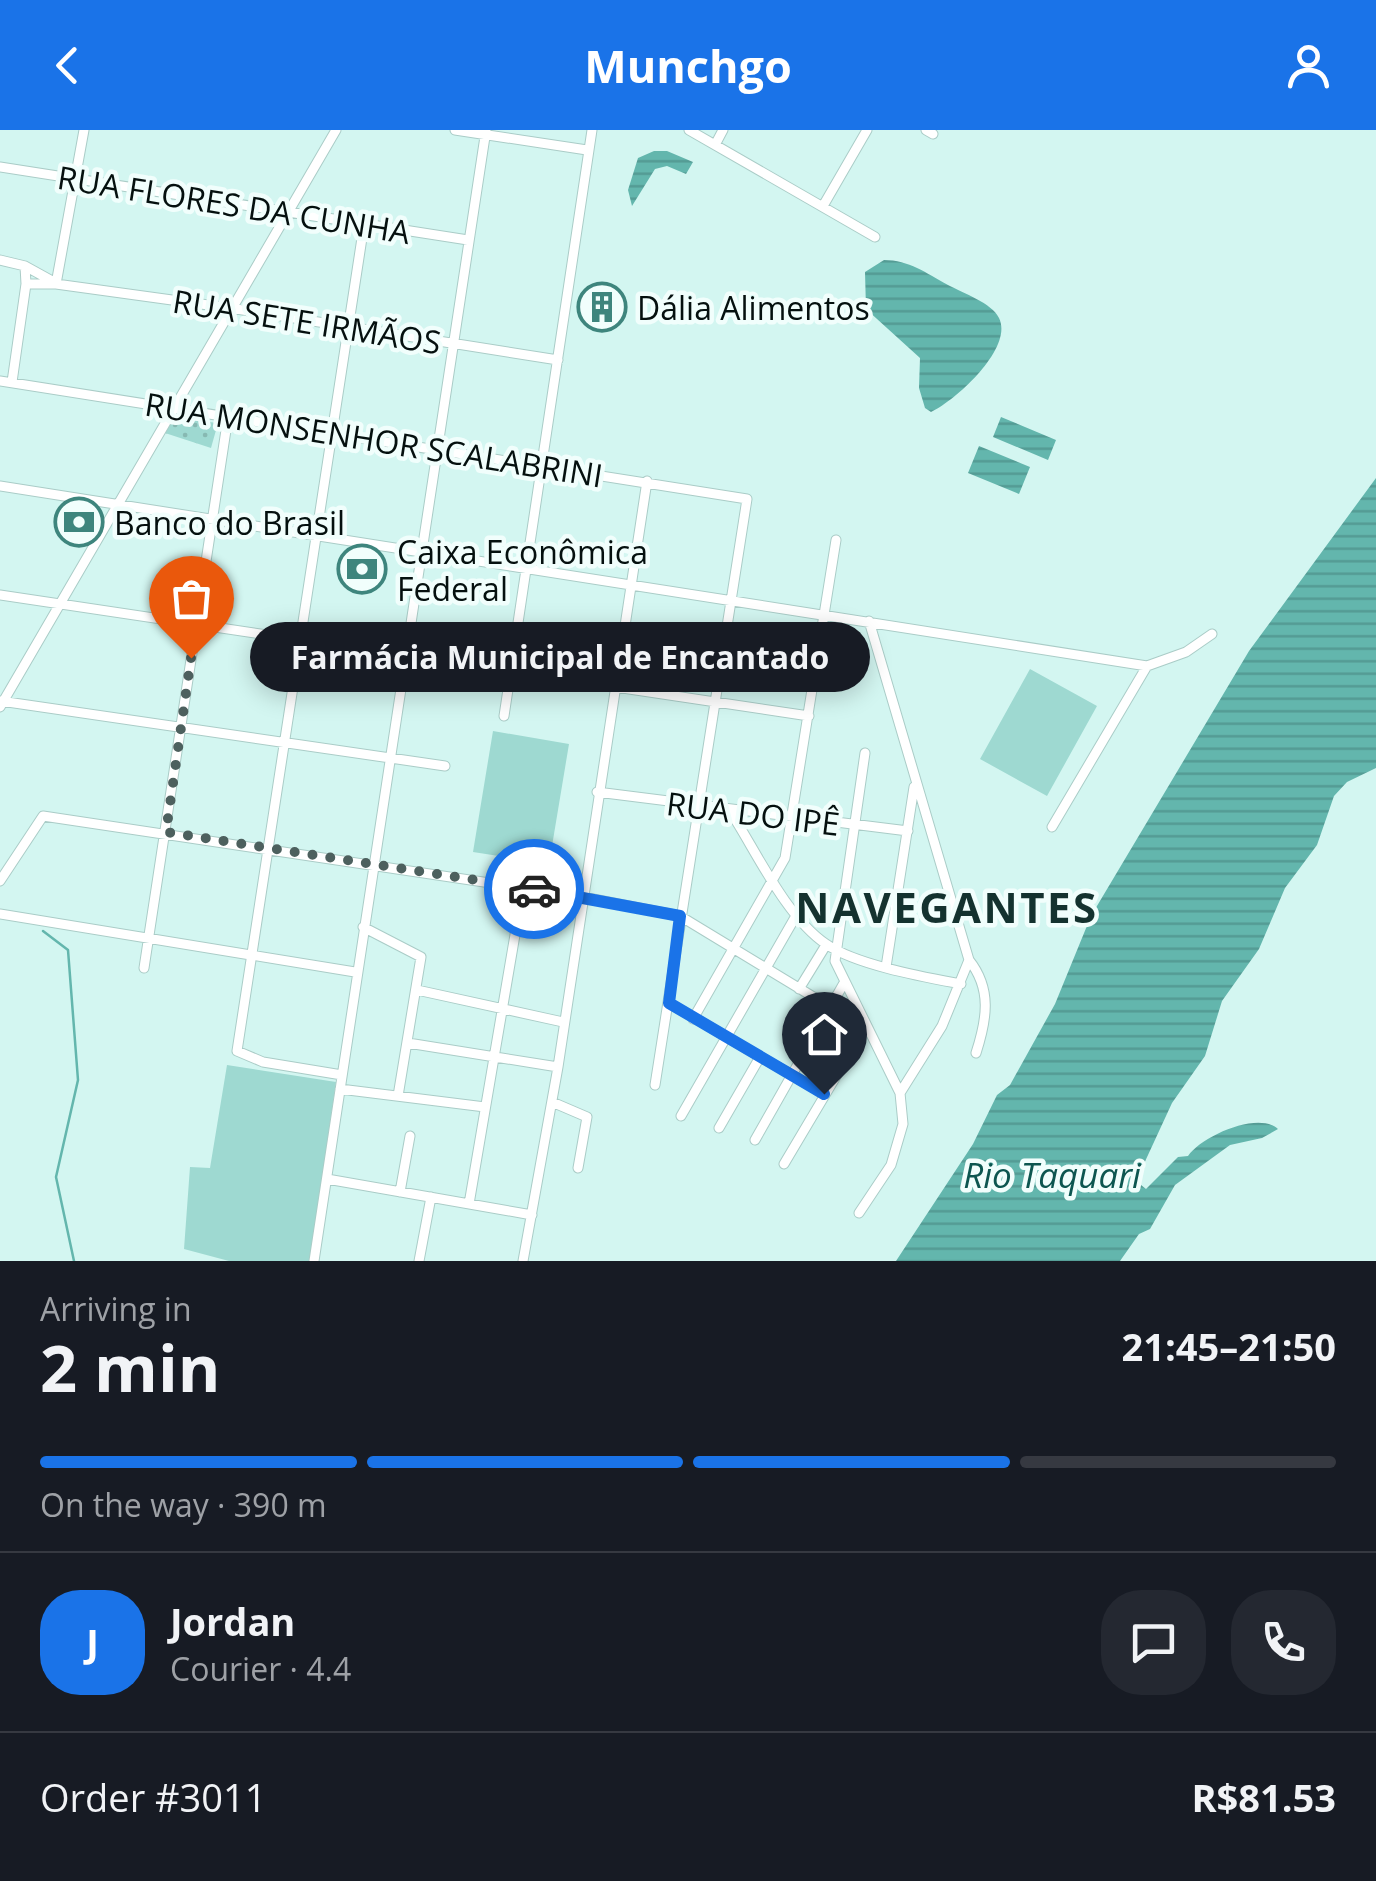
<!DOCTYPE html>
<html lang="en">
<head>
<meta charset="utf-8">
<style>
  body { margin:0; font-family:"Open Sans",sans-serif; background:#242831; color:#f1f3f6; height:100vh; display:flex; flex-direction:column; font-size:38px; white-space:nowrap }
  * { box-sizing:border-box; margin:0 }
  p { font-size:32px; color:#9ea1a6 }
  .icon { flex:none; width:55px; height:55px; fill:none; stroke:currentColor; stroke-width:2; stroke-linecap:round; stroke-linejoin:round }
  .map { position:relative; height:1131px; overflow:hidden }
  .sheet { display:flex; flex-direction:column; background:#171b24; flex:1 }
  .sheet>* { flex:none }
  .pin { position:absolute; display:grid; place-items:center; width:85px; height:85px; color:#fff; margin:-102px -42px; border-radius:50% 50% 50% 0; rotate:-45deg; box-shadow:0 0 10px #0007 }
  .pin .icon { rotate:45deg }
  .courier { position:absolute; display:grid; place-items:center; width:100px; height:100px; margin:-50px; border:8px solid #1a73e8; border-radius:50%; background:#fff; color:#222; box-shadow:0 2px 12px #0007 }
  .bubble { position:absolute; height:70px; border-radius:35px; background:#171b24; box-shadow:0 5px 25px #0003; font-size:32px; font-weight:700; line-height:70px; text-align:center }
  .summary em { font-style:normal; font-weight:700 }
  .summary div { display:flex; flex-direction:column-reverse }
  .summary { display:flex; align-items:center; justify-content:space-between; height:170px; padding:0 40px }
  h1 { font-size:65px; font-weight:700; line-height:75px }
  .bar { display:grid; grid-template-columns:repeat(4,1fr); gap:15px 10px; align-content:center; height:120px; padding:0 40px }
  .bar i { height:12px; border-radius:8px; background:#363941 }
  .bar .current { background:#1a73e8 }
  .bar p { grid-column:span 4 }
  .line { display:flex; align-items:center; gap:25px; padding:0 40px; border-top:2px solid #363941 }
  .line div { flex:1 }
  .round { display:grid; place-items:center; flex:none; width:105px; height:105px; border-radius:40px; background:#242831 }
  header { display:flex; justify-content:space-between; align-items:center; height:130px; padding:0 40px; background:#1a73e8; color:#fff; font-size:45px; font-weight:700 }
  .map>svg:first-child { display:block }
  .grass { fill:url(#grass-dots) }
  .pitch { fill:#9ed9d1 }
  .water { fill:url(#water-rules) }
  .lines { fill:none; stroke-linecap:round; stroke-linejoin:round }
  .stream { stroke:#63b6ad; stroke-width:2.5 }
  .minor-casing { stroke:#aaccc7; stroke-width:11 }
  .minor { stroke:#fff; stroke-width:9 }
  .done { stroke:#4d605e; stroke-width:10; stroke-dasharray:0 18 }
  .route { stroke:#1a73e8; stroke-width:12 }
  .labels { text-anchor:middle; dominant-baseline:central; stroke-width:9; stroke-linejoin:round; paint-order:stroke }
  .street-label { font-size:32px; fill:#05100f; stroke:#f1fefc }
  .poi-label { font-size:32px; fill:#05100f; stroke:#f1fefc; text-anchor:start }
  .water-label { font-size:35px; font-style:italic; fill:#0d5650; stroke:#f1fefc }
  .district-label { font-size:42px; font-weight:bold; letter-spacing:2.5px; fill:#14322f; stroke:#f1fefc }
</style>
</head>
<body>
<header><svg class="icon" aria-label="back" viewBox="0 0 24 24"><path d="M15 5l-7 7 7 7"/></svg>Munchgo<svg class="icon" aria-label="person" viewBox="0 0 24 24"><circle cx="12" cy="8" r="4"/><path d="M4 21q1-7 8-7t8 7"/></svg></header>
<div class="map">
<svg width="1376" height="1131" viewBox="0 0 1376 1131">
  <defs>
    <pattern id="grass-dots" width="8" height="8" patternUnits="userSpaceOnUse" patternTransform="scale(2.5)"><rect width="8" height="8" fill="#9ed9d1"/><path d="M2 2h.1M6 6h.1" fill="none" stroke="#87b9b2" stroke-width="1.8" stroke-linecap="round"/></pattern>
    <pattern id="water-rules" width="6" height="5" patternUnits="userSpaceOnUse" patternTransform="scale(2.5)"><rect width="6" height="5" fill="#63b6ad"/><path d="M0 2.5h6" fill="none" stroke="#549b94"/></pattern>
  </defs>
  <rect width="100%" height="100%" fill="#d3f6f1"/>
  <path class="grass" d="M174,288L218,293L211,318L165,303Z"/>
  <path class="pitch" d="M1030,539L1097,576L1047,666L980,629Z
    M493,601L569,614L549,734L473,722Z
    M227,935L336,952L310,1131H229L184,1119L190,1037L210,1038Z"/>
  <path class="water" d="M654,21H667L693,32L686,44L667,36L655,39L632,76L628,60L638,28Z
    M884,130C909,130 926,143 948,155C963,163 992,173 999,188C1014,218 955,271 931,282L925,278L919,258L920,228L866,179L865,142Z
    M1001,287L1056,310L1048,330L993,307Z
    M979,316L1030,337L1019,364L968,343Z
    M1376,348V638L1347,652L1334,666L1317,715L1285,758L1259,819L1222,871L1205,926L1172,973L1136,1051L1146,1059L1178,1027L1188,1026C1202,1006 1258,981 1278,999L1262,1008L1230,1015L1175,1055L1150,1099L1139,1104L1120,1131H896L973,1014L997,965L1010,955L1055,874L1091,786L1249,521Z"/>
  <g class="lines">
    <path class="stream" d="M43,801L68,820L78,950L56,1047L74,1131"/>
    <g class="minor-casing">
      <path id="minor" d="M455,0L587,20
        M689,0L875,107
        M926,0L933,4
        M715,15L723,0
        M0,37L468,110
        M823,76L867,0
        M0,130L25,136L54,152
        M25,136L26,154H56L230,178L558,230
        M56,154L84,0
        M0,251L747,369L655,955
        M12,252L26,154
        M0,356L1147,536L1186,522L1212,504
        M0,465L809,586
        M869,491L969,830L942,896L900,963
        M0,571L445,636
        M0,577L336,0
        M504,586L592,0
        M597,662L908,701
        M730,681C756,721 786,787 826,814C856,835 924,847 961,854
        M1052,697L1147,536
        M0,751L43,686L583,767L680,786L830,877
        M0,784L355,842
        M363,797L421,827L398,966
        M969,830C992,859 987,889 976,923
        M886,837L914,657
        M144,838L228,287
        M799,859L826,815
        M417,860L563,892
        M669,873L824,964
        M693,889L785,728L836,410
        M408,913L558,937
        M342,945L263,932L237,921L364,95
        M340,959L485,977
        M552,972L587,987L578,1038
        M681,986L797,784
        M719,998L760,927
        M755,1010L844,853
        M784,1034L866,896
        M327,1049L532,1085
        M400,1062L410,1006
        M469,1074L523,758
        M859,1083L891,1035L903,994L900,963L835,831L865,623
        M314,1131L486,0
        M419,1131L431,1067
        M523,1131L558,937L647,351"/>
    </g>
    <use href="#minor" class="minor"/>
  </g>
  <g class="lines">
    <path class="done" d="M191,528L166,702L534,759"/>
    <path class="route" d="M534,759L680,786L669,873L824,964"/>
  </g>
  <defs>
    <g id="building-ring" transform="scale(2.5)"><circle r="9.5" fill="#f1fefc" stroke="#3e857d" stroke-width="1.5"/><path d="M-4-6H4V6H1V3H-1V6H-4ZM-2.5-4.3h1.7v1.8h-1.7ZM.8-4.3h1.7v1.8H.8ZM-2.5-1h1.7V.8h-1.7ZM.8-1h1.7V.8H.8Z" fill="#3e857d"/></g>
    <g id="bank-ring" transform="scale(2.5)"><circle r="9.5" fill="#f1fefc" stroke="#3e857d" stroke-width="1.5"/><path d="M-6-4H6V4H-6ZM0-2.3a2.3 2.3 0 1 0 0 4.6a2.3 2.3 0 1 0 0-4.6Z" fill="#3e857d"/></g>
  </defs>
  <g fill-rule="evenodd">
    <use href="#building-ring" x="602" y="177"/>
    <use href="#bank-ring" x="79" y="392"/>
    <use href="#bank-ring" x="362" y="439"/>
  </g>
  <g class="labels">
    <g class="street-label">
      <text transform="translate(234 74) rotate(9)">RUA FLORES DA CUNHA</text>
      <text transform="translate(307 191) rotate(9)">RUA SETE IRMÃOS</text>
      <text transform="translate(374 309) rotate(9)">RUA MONSENHOR SCALABRINI</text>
      <text transform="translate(753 683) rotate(7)">RUA DO IPÊ</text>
    </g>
    <g class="poi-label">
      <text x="637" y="177">Dália Alimentos</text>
      <text x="114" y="392">Banco do Brasil</text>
      <text x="397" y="421">Caixa Econômica<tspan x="397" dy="37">Federal</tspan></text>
    </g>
    <g class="water-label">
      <text x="1052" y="1044">Rio Taquari</text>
    </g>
    <g class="district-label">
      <text x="947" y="776">NAVEGANTES</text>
    </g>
  </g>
</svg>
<div class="pin" style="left:191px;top:528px;background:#ea580c"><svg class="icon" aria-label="bag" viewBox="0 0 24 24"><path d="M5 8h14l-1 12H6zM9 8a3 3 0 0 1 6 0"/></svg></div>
<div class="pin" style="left:824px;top:964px;background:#1f2937"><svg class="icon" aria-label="home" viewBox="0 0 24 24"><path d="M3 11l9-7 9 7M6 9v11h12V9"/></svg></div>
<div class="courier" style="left:534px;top:759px"><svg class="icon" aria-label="car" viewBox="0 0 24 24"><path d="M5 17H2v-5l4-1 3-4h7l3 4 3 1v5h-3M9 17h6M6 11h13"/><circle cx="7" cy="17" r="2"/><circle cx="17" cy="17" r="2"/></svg></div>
<div class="bubble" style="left:250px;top:492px;width:620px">Farmácia Municipal de Encantado</div>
</div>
<section class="sheet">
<div class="summary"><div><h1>2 min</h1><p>Arriving in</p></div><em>21:45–21:50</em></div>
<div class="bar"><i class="current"></i><i class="current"></i><i class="current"></i><i></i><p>On the way · 390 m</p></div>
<div class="line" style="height:180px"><b class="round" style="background:#1a73e8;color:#fff">J</b><div><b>Jordan</b><p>Courier · 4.4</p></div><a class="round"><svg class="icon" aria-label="chat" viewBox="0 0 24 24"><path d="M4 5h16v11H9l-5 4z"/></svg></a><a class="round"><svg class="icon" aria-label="phone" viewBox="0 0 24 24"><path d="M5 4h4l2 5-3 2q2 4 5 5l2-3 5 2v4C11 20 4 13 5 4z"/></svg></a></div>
<div class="line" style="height:130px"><div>Order #3011</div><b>R$81.53</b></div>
</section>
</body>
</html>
